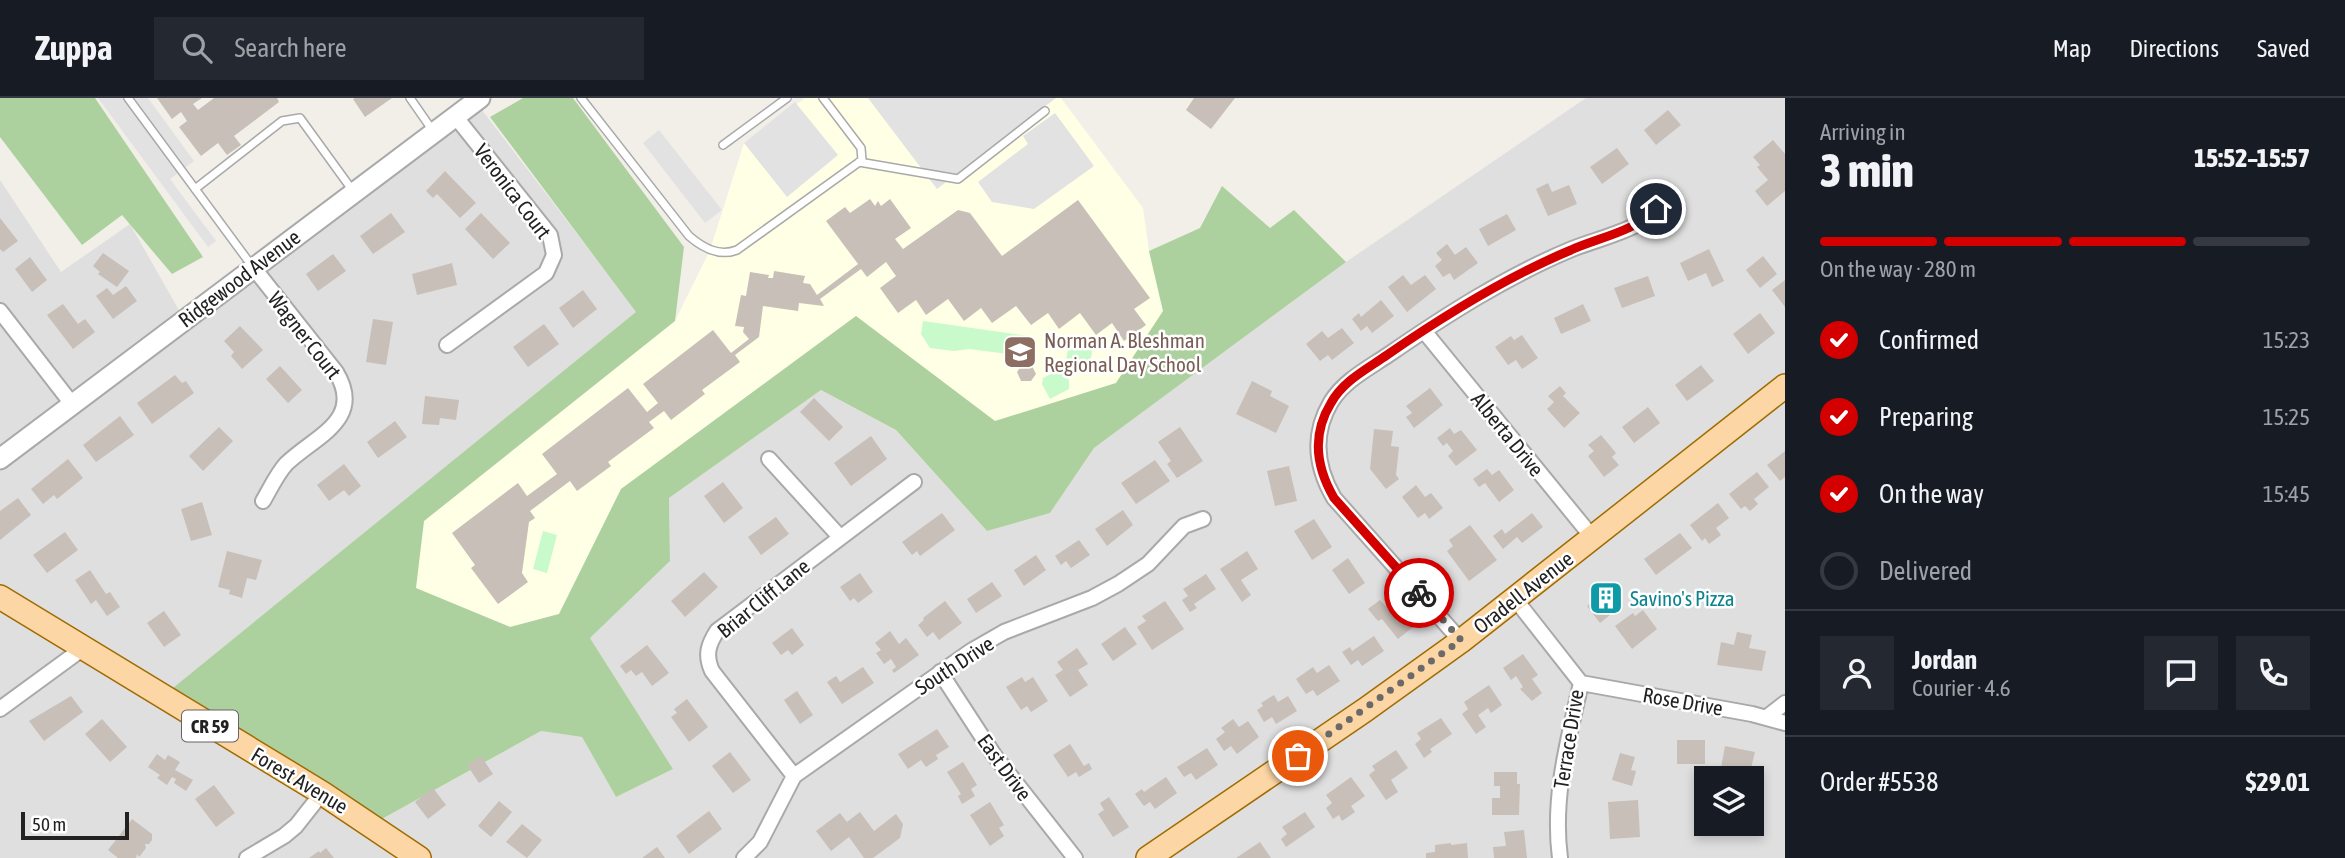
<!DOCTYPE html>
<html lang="en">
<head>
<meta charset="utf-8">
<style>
  body { margin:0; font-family:"Asap Condensed",sans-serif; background:#242831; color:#f1f3f6; height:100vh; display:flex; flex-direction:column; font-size:26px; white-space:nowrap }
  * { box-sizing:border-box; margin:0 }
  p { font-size:23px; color:#9ea1a6 }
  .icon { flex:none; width:38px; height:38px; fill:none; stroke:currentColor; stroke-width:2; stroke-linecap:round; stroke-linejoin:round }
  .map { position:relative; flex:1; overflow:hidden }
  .details { display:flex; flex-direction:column; background:#171b24; width:560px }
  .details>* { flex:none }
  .buttons { position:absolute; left:1694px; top:668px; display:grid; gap:14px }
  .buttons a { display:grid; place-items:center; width:70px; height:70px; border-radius:0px; background:#171b24; box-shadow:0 4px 10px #0003; font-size:35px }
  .scale { position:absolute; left:21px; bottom:18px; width:108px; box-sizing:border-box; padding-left:7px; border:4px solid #222; border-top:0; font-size:19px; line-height:24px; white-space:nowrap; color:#222; -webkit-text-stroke:5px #fff; paint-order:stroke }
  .pin { position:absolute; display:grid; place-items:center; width:60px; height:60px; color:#fff; margin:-30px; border:4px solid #fff; border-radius:50%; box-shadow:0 2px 7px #0007 }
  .courier { position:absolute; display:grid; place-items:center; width:70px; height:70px; margin:-35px; border:5px solid #d40000; border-radius:50%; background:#fff; color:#222; box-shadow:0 2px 9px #0007 }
  .headline em { font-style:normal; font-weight:800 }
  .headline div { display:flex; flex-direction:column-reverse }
  .headline { display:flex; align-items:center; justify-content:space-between; height:119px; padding:0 35px }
  h1 { font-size:46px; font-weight:800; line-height:52px }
  .bar { display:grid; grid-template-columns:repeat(4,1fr); gap:10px 7px; align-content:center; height:84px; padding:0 35px }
  .bar i { height:9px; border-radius:5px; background:#363941 }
  .bar .current { background:#d40000 }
  .bar p { grid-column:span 4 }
  .line { display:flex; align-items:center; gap:18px; padding:0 35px; border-top:2px solid #363941 }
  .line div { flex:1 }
  .round { display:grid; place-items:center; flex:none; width:74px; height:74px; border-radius:0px; background:#242831 }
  ol { padding:0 35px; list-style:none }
  li { display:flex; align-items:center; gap:21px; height:77px }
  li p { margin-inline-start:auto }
  li .icon { padding:7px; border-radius:50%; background:#d40000; color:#fff; stroke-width:4 }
  li:last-child { color:#9ea1a6 }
  li i { width:38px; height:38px; border:4px solid #363941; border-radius:50% }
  header { display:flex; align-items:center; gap:42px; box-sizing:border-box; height:98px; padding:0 35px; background:#171b24; border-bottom:2px solid #363941 }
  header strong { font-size:33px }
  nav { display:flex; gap:38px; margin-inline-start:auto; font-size:24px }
  .search { width:490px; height:63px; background:#242831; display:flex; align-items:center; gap:18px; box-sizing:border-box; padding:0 24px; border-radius:0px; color:#9ea1a6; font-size:26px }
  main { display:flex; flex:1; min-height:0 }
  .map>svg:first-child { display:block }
  .residential { fill:#e0dfdf; fill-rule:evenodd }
  .education { fill:#ffffe5 }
  .forest { fill:#add19e }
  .park { fill:#c8facc }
  .parking { fill:#e2e2e2 }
  .building { fill:#c7bfb8 }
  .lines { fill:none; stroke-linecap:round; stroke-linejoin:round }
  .service-casing { stroke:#a9a9a9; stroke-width:10 }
  .minor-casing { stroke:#a9a9a9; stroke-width:18 }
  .tertiary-casing { stroke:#a9a9a9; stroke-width:23 }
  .primary-casing { stroke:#a06b00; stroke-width:26 }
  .service { stroke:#fff; stroke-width:7 }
  .minor { stroke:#fff; stroke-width:14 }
  .tertiary { stroke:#fff; stroke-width:19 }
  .primary { stroke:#fcd6a4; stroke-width:23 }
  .done { stroke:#6b6a68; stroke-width:7; stroke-dasharray:0 12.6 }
  .route { stroke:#d40000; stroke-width:9 }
  .labels { text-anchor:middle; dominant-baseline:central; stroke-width:5; stroke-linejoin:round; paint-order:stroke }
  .shield { fill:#fff; stroke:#646464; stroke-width:2 }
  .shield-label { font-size:19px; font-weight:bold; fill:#222 }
  .street-label { font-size:21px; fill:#222; stroke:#fff }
  .education-label { font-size:21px; fill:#785e54; stroke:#fff; text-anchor:start }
  .culture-label { font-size:21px; fill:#0d838f; stroke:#fff; text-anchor:start }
</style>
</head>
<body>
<header>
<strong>Zuppa</strong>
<div class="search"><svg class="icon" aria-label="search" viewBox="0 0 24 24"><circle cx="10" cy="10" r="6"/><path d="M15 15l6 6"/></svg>Search here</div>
<nav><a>Map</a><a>Directions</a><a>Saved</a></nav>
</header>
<main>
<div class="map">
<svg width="1785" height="760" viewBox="0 0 1785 760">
  <rect width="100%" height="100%" fill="#f2efe9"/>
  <path class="residential" d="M1586,0H1785V760H0V515L11,506L0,499V82L61,174L130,126L184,221L475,3L637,214L163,598L371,727L541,633L582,639L616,699L673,671L590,540L670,463L669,400L821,292L896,332L987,433L1050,415L1094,350L1346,164ZM1706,681H1752V726H1706Z"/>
  <path class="education" d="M805,0H1061L1143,110L1149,153L1163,213L1116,285L995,324L856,218L621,391L559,516L511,529L415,490L424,423L675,223L710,152L744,45Z"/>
  <path class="forest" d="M0,0H95L203,159L172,176L122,117L82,147L0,39Z
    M523,0H573L684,149L675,223L424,423L416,490L510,529L559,516L621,391L856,218L995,323L1116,285L1163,213L1149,153L1200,130L1222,88L1270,130L1294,112L1346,164L1094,350L1050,415L987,433L896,332L821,292L669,400L670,463L590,540L673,671L616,699L582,639L541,633L371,727L163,598L636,214L490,19Z"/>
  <path class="park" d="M923,223L1029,238L1033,248L1031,259L969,251L954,253L930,250L921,236Z
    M1069,244L1093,247L1090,267L1066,264Z
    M1059,272L1069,282V291L1050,301L1042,286L1043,280Z
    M543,433L557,437L547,475L533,471Z"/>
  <path class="parking" d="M98,0H148L194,63L170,81L216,143L208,149Z
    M868,0H1056L937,91Z
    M795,4L838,57L787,99L744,45Z
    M1055,15L1094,68L1034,111L992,104L978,84L1028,46L1023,38Z
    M659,32L722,112L705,125L643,45Z"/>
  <path class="building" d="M157,0H202L193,6L198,12L214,0H277L279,4L234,38L241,47L227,57L218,45L201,58L179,29L187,23L181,14L172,21Z
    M355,0H392L365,19L353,1Z
    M1194,0H1235L1211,31L1186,12Z
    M1668,12L1681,27L1656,47L1644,32Z
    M1773,42L1785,56V93L1767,108L1755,93L1768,82L1757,69L1760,67L1753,59Z
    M1617,50L1629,66L1602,86L1590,69Z
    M445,73L476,105L460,120L437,96L433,100L426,93Z
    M1548,85L1552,94L1569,87L1577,106L1548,118L1536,91Z
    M870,101L875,108L878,103L881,108L890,101L911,130L895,141L903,151L958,112L970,115L1002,158L1078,102L1150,200L1134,211L1146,227L1124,243L1112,225L1096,237L1080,215L1059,231L1048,215L1031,227L1016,208L992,225L981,210L964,223L948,201L926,217L916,202L898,215L880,190L896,178L886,164L867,179L861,171L820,201L824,208L799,205L798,213L763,208L759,239L735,257L740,264L702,292L705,296L671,322L664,313L649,324L654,330L608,364L611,368L577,393L570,383L530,413L535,420L529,424L522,475L528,484L498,506L471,470L475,467L452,435L518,385L527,398L557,376L542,356L628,290L647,314L658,305L643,286L713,232L731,255L749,241L743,234L744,229L735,228L741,197L746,198L750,174L769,177L768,180H773L774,173L805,178L803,185L810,186L817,197L858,166L826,123L845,109L850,115Z
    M391,115L405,134L373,156L360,138Z
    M481,115L510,145L493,161L465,131Z
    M1507,116L1516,132L1488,148L1479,131Z
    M0,120L18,143L3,154L0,151Z
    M1447,146L1455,157L1466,149L1478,165L1454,182L1450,175L1443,179L1435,168L1442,162L1436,155Z
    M1709,151L1724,183L1712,189L1706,175L1688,183L1680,165Z
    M103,155L129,173L117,189L98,176L100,174L93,168Z
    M333,156L346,173L318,193L306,176Z
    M1763,158L1777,176L1760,190L1746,172Z
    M30,159L47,182L32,194L15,171Z
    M452,165L457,187L417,197L412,176Z
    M1403,177L1411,187L1425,177L1436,191L1407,214L1388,189Z
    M1648,178L1655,198L1622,210L1614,190Z
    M1785,182V209L1772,192Z
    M126,188L137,203L113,221L96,198L107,190L113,197Z
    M583,192L597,211L573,230L559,210Z
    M1381,202L1394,218L1372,235L1367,228L1361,233L1352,221L1359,215L1361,219Z
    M63,206L78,226L85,221L95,234L73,251L47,217Z
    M1583,206L1591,223L1561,236L1554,220Z
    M1760,215L1775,235L1748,256L1733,236Z
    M373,221L393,224L386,267L366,264Z
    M544,226L559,246L528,269L513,249Z
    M240,228L263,252L242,271L231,258L234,254L224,243Z
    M1342,230L1354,245L1332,262L1328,257L1320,263L1306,246L1322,233L1328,240Z
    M1522,237L1538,260L1522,271L1516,262L1508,267L1495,249L1511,238L1514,242Z
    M1022,267L1032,268L1036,276L1031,283H1021L1017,274Z
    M1701,267L1714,283L1687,303L1675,287Z
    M280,268L302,292L288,305L266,281Z
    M175,277L182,285L186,283L194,295L152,326L137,305Z
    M1252,283L1272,293L1270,298L1289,308L1276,335L1236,316Z
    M1560,288L1566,295L1563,298L1580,315L1564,330L1547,311L1554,304L1548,298Z
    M1430,290L1443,307L1414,330L1406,319L1412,315L1406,308Z
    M425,298L459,302L456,322L440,320L439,327L422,326Z
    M814,300L843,329L829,343L800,314Z
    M1648,309L1660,325L1634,345L1622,329Z
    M120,318L134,337L96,364L83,347Z
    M395,323L407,339L378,360L367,344Z
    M219,329L233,343L203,373L189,358Z
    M1180,329L1203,363L1177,380L1167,366L1171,363L1158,344Z
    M1450,330L1454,336L1461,332L1477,352L1456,368L1448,358L1453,353L1447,345L1443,348L1437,340Z
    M1374,331L1393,333L1391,348L1399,349L1396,377L1399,381L1386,391L1370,371Z
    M1601,337L1616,355L1612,359L1619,367L1604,379L1588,358L1594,353L1588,347Z
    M871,338L887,361L851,388L834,365Z
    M1785,353V379L1780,383L1767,367Z
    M68,361L83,380L57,401L54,397L43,406L31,391Z
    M1155,362L1170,383L1136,406L1121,385Z
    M344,366L361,388L349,398L344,392L329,403L317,387Z
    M1289,368L1297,403L1275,408L1267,373Z
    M1487,371L1492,377L1499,372L1514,392L1499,404L1485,385L1479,389L1473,381Z
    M1757,374L1769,389L1754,401L1758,406L1750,413L1745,408L1741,411L1729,396Z
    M723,384L743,410L724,425L704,398Z
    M1416,387L1425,399L1431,395L1443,410L1429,421L1425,415L1418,420L1402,399Z
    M18,400L31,417L0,442V413Z
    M202,404L212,437L191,443L181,411Z
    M1718,405L1729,420L1716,430L1721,437L1709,446L1705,440L1702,443L1690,427Z
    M1123,412L1133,427L1107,448L1095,431Z
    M942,415L955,432L920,458L917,453L912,457L902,444Z
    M1532,415L1543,429L1522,445L1517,439L1503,451L1493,438L1502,431L1505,436Z
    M776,419L789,436L761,457L748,439Z
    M1314,421L1332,449L1312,462L1294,433Z
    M1470,427L1497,462L1469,483L1447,453L1453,448L1449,442Z
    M65,434L78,452L47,475L33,457Z
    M1680,435L1692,450L1656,477L1644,461Z
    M1079,442L1090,457L1071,470L1066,463L1061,467L1055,458Z
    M227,453L262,462L256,482L247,480L242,500L229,496L230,492L218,489Z
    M1247,453L1258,471L1241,482L1251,497L1242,504L1220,471Z
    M1036,457L1046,472L1024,488L1014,472Z
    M1348,460L1365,485L1349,496L1332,472Z
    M90,472L106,496L110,494L120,509L107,518L96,502L91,506L75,482Z
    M704,474L718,489L685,519L671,503Z
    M860,475L873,494L858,505L854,500L850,503L840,489Z
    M1206,476L1216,491L1194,506L1197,510L1190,514L1182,502L1188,498L1183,491Z
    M992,484L1002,498L976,515L967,501Z
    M1608,492L1621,508L1600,525L1587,508Z
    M1380,502L1390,513L1397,508L1413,529L1398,541L1382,521L1378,523L1368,511Z
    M945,503L962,525L939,542L933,534L927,539L918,527L924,522L923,520Z
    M1165,503L1184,531L1152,552L1137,529L1146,523L1142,518Z
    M1643,512L1657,531L1632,551L1615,528L1633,515L1635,518Z
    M164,513L181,537L164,549L147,525Z
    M1125,529L1137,546L1113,563L1101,546Z
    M792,530L804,547L792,557L788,552L781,557L772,545Z
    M890,533L899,546L906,540L919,557L894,575L892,572L896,569L891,561L884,566L876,555L881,552L875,545Z
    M1737,534L1752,537L1749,550L1766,553L1762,573L1717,567L1721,544L1734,547Z
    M1374,538L1384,553L1362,568L1358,562L1351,567L1342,554L1350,549L1352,553Z
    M647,547L669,575L652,588L642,574L636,578L631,572L626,576L620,568Z
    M1077,550L1088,566L1078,572L1088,587L1070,599L1055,577L1063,572L1057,564Z
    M1523,556L1538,577L1532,581L1542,595L1532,603L1520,591L1523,589L1516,578L1511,582L1503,570Z
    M1329,567L1340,583L1317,598L1313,592L1306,596L1296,581L1313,569L1317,575Z
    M863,569L874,585L842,606L827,584L836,578L840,584Z
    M1022,579L1025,584L1033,579L1048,603L1031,614L1027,608L1021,612L1006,589Z
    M1489,587L1502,607L1491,615L1488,610L1478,617L1486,629L1476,636L1462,616L1468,611L1464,604Z
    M797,593L813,617L800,626L784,602Z
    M1274,597L1278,604L1288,598L1297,613L1276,626L1272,619L1264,624L1257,612L1263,608L1261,605Z
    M71,598L83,614L44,643L29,623Z
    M687,601L708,629L689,644L671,619L677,615L674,611Z
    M1441,620L1452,636L1430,651L1432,654L1424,660L1415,646L1421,641L1417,635Z
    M102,621L127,649L110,664L85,636Z
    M1233,621L1239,629L1248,623L1259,639L1237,656L1231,648L1224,653L1216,641L1225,634L1221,630Z
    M937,631L949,649L936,657L938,661L926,669L921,662L908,671L898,656Z
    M1677,642H1705V666H1677Z
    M1070,646L1084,668L1089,665L1092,671L1079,679L1076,674L1068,679L1053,657Z
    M1725,648L1755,654L1750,674L1735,671L1734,678L1720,675Z
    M1207,650L1218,667L1196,682L1191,675L1184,679L1177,669Z
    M1396,652L1408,670L1391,682L1398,694L1386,702L1369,677L1375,672L1372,668Z
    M730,654L751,682L733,695L712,668Z
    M1620,655L1635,659L1631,672L1636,673L1632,688L1612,682Z
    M157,656L165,662L168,657L180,664L175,672L193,682L186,693L174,685L176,681L172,679L167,687L157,680L160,677L148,669Z
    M481,658L493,676L479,685L467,667Z
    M963,664L977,687L971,691L975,698L962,706L958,698L961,696L947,674Z
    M1494,674H1517V686H1520L1519,717H1492V700H1500V688H1494Z
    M1166,679L1177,695L1155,711L1150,704L1144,708L1135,696L1142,691L1144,694Z
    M1351,679L1365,698L1351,708L1355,714L1342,723L1339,717L1333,721L1326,710L1332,705L1326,697Z
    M214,687L235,715L216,729L195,701Z
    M433,690L446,707L428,721L415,704Z
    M1109,699L1129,729L1113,739L1098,716L1104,712L1100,705Z
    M1638,702L1640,739L1610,741L1608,704Z
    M499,703L512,714L491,739L478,728Z
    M990,704L1004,727L999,730L1004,738L990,748L970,717Z
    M709,713L722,731L689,756L676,738Z
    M860,714L874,733L896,716L903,726L900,740L873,760H864L849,739L831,753L816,733L840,715L847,724Z
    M1305,714L1315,729L1286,749L1281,741L1287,736L1282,729Z
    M132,721L152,736V742L149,746H145L146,750L139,759L137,756L136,760H118L108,752Z
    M522,726L542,742L527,760L506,744Z
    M1524,732L1527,760H1494L1493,749L1506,748L1504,734Z
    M1260,744L1271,760H1236Z
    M1451,745V747L1467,745L1468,760H1426V755L1435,754V747Z
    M657,749L665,760H642Z
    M326,750L334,760H309L319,753L320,755Z"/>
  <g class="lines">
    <g class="service-casing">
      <path id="service" d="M128,0L252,168
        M410,0L433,33
        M581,0L689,138C703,150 719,159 737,152L862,62L861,50L823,0
        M723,47L787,0
        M859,64L958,81L1045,13
        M195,91L282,23L300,20L353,93"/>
    </g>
    <g class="minor-casing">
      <path id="minor" d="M253,169L336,274C365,322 315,338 286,366C277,376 270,391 263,403
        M0,213L72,306
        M1424,233L1593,440
        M447,247L546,175L554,157L550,137L455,18
        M769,361L840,439
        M1515,501L1581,585C1568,643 1552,700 1560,760
        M1461,543L1334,400C1316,369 1312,336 1331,304C1344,283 1367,271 1388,257C1446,217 1507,178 1572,151C1595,142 1621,136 1642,124C1652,119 1661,107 1669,99
        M940,574L994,657L1075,760
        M1581,585L1752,616L1785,625
        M0,611L82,551
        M1767,619L1785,605
        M794,678L712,573C705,557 708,547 717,533L914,384
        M247,760L284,738L296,728L322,695
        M744,760L760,744L794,678L971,553L1004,534L1092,500L1118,486L1148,466L1184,428L1203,421"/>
    </g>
    <g class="tertiary-casing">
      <path id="tertiary" d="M0,361L480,0"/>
    </g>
    <g class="primary-casing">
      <path id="primary" d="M0,499L322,695L419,760
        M1148,760L1365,612L1461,543L1785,288"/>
    </g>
    <use href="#service" class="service"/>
    <use href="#minor" class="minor"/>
    <use href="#tertiary" class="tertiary"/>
    <use href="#primary" class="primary"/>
  </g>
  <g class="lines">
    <path class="done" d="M1298,658L1461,542L1419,495"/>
    <path class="route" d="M1419,495L1334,400C1316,369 1312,336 1331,305C1343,283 1367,271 1387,257C1445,217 1506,179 1571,152C1600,139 1634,134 1656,111"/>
  </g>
  <defs>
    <g id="school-square" transform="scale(1.75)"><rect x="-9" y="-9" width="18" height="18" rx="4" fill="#8d6e63" stroke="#fff"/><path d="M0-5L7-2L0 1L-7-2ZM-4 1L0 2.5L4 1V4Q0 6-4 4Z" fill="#fff"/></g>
    <g id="building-square" transform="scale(1.75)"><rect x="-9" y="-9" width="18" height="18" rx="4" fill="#0f9aa8" stroke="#fff"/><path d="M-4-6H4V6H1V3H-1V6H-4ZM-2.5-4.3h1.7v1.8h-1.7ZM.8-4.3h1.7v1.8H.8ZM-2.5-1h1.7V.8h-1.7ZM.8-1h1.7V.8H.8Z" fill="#fff"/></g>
  </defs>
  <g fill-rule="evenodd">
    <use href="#school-square" x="1020" y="254"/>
    <use href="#building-square" x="1606" y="500"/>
  </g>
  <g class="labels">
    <rect class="shield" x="182" y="612.5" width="56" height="31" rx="5"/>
    <g class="shield-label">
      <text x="210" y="628">CR 59</text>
    </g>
    <g class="street-label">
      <text transform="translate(513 93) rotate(53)">Veronica Court</text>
      <text transform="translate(239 180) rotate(-37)">Ridgewood Avenue</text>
      <text transform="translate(305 237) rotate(52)">Wagner Court</text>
      <text transform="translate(1508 336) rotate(51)">Alberta Drive</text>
      <text transform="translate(1523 494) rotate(-38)">Oradell Avenue</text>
      <text transform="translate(763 500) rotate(-39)">Briar Cliff Lane</text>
      <text transform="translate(954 567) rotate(-33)">South Drive</text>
      <text transform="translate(1683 603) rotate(10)">Rose Drive</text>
      <text transform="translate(1568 641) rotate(-81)">Terrace Drive</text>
      <text transform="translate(1005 669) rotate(54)">East Drive</text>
      <text transform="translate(300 682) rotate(31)">Forest Avenue</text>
    </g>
    <g class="education-label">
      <text x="1044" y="242">Norman A. Bleshman<tspan x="1044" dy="24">Regional Day School</tspan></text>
    </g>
    <g class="culture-label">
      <text x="1630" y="500">Savino's Pizza</text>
    </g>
  </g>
</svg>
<div class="buttons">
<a><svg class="icon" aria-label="layers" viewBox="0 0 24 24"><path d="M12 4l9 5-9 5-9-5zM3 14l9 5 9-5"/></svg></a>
</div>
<div class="scale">50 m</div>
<div class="pin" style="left:1298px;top:658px;background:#ea580c"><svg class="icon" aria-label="bag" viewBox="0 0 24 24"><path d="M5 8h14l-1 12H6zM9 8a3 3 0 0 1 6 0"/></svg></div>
<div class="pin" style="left:1656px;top:111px;background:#1f2937"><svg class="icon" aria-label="home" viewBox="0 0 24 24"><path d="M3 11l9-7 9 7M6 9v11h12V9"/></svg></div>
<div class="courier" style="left:1419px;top:495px"><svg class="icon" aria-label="bike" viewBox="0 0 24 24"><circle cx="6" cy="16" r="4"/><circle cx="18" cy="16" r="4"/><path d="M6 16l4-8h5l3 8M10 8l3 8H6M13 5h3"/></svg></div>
</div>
<section class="details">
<div class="headline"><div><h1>3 min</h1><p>Arriving in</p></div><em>15:52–15:57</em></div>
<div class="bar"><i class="current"></i><i class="current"></i><i class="current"></i><i></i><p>On the way · 280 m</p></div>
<ol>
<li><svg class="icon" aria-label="check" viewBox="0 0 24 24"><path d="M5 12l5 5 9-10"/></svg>Confirmed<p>15:23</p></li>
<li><svg class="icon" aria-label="check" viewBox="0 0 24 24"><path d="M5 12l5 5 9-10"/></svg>Preparing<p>15:25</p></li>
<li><svg class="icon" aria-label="check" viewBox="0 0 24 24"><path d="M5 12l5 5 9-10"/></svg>On the way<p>15:45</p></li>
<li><i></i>Delivered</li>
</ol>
<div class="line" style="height:126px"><a class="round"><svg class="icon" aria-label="person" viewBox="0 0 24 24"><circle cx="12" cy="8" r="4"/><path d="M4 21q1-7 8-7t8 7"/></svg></a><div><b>Jordan</b><p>Courier · 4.6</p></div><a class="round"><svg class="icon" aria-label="chat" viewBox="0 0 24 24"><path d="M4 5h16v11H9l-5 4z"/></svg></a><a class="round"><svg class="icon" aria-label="phone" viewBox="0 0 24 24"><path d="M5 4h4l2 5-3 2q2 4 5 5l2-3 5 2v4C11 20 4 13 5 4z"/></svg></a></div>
<div class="line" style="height:91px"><div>Order #5538</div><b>$29.01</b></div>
</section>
</main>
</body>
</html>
